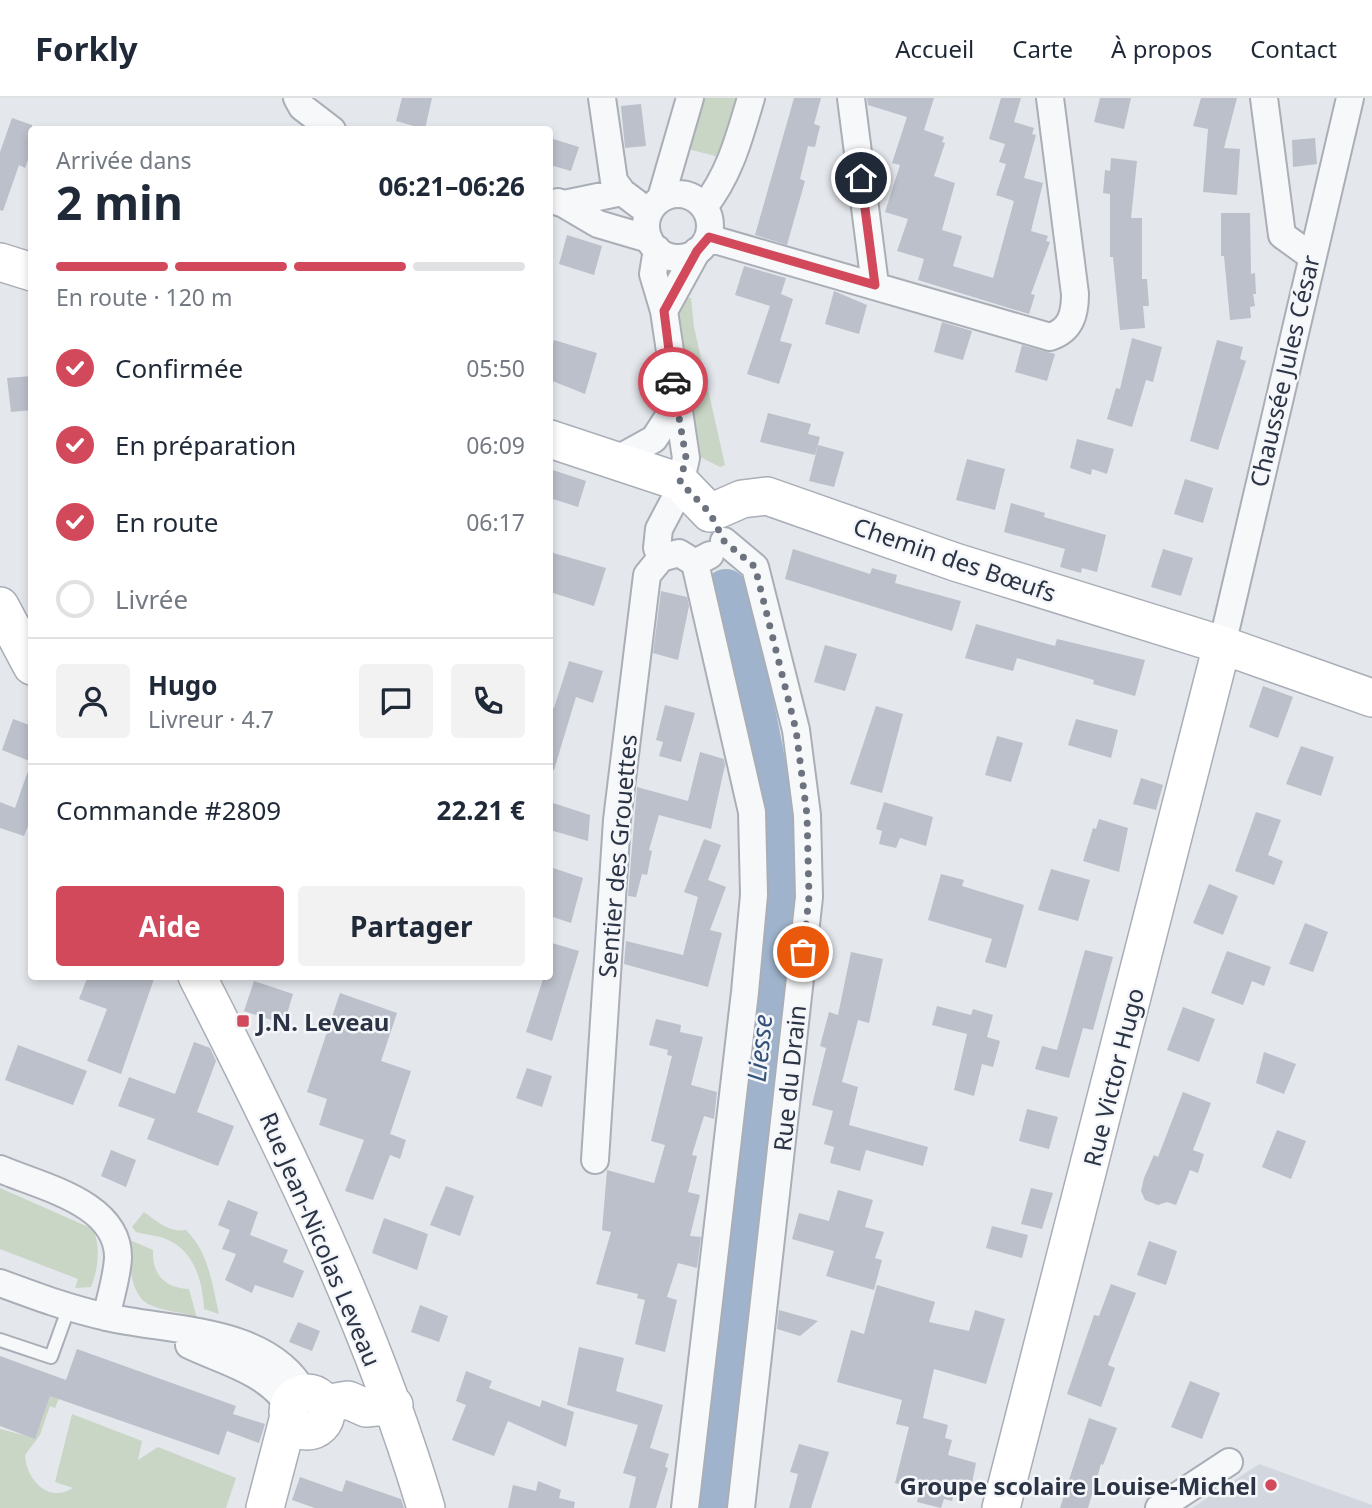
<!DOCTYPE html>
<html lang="fr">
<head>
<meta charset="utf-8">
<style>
  body { margin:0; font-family:"Noto Sans",sans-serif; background:#f2f2f3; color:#1f2937; height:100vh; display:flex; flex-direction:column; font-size:26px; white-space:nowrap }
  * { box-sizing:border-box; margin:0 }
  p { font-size:23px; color:#747a83 }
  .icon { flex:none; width:38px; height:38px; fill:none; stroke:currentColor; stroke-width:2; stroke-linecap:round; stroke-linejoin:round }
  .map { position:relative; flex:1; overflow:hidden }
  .drawer { position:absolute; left:28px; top:28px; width:525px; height:854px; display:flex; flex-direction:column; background:#fff; border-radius:7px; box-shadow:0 4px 10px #0003 }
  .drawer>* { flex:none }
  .pin { position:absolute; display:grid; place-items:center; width:60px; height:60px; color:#fff; margin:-30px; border:4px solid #fff; border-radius:50%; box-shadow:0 2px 7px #0007 }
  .courier { position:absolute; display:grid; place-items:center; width:70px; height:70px; margin:-35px; border:5px solid #d1495b; border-radius:50%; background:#fff; color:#222; box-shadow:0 2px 9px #0007 }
  .headline em { font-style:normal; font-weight:700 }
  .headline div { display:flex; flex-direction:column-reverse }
  .headline { display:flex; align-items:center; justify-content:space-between; height:119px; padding:0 28px }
  h1 { font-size:46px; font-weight:700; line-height:52px }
  .bar { display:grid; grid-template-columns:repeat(4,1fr); gap:10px 7px; align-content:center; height:84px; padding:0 28px }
  .bar i { height:9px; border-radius:5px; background:#e0e1e3 }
  .bar .selected { background:#d1495b }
  .bar p { grid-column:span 4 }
  .line { display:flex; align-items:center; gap:18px; padding:0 28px; border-top:2px solid #e0e1e3 }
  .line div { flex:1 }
  .round { display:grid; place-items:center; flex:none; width:74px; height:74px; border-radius:7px; background:#f2f2f3 }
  ol { padding:0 28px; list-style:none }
  li { display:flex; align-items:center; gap:21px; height:77px }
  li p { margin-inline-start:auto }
  li .icon { padding:7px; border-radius:50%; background:#d1495b; color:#fff; stroke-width:4 }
  li:last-child { color:#747a83 }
  li i { width:38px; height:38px; border:4px solid #e0e1e3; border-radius:50% }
  .primary-button { display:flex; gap:14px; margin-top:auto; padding:14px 28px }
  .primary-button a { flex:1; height:80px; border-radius:7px; background:#d1495b; color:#fff; font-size:28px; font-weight:700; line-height:80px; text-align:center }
  .primary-button a+a { background:#f2f2f3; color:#1f2937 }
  header { display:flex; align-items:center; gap:42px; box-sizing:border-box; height:98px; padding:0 35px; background:#fff; border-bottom:2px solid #e0e1e3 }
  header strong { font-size:33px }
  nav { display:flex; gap:38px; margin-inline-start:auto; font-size:24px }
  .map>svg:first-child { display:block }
  .built { fill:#d2d6de }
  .green { fill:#c9d6c5 }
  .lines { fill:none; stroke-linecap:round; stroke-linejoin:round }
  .river { stroke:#9fb4cc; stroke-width:44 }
  .building { fill:#bbc0ca }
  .lane-casing { stroke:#a9aeb7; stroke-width:16 }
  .street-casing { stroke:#a9aeb7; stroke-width:30 }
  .secondary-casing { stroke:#a9aeb7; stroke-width:40 }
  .lane { stroke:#f7f8fa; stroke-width:12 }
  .street { stroke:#f7f8fa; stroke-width:26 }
  .secondary { stroke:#fff; stroke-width:37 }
  .done { stroke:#6c737f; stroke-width:7; stroke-dasharray:0 12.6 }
  .route { stroke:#d1495b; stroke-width:9 }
  .poi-dot { fill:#d1495b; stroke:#f4f6f9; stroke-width:2.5 }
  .labels { text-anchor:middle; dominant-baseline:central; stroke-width:5; stroke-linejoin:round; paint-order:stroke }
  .street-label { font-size:24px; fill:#2b3445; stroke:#f4f6f9 }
  .poi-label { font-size:24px; font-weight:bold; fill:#2b3445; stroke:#f4f6f9; text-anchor:start }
  .water-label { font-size:26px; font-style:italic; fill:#34527a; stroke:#f4f6f9 }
</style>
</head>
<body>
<header>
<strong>Forkly</strong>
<nav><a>Accueil</a><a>Carte</a><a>À propos</a><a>Contact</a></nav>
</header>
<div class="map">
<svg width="1372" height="1410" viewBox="0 0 1372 1410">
  <rect width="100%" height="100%" fill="#e4e7ec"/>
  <path class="built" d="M1259,1366L1372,1407V1410H1192Z"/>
  <path class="green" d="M694,0H739L723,60L680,49Z
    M683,200H691L694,229L725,367L720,369L698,358L678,220L677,210Z
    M0,1090L93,1131C101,1149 98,1171 91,1189L75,1190L78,1181L0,1151Z
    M144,1114C156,1123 170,1135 186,1132C209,1155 212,1186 219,1216L204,1211C203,1184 194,1153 168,1142C157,1137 146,1137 136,1134L132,1129Z
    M123,1139L153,1152C152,1175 163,1190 189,1191L197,1220C181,1213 163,1214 148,1206C127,1194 132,1158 123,1139Z
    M50,1297L59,1300L55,1310L50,1308L40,1337L25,1357C26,1381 48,1406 73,1390L55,1384L72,1316L142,1343L138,1362L158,1349L236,1380L226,1410H0V1331L35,1340Z"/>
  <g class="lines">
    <path class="river" d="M710,1410L775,797C776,693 749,594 726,493"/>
  </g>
  <path class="building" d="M402,0H432L425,31L396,23Z
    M794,0H821L814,26L820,28L815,49L808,48L800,81L805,83L787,147L755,137Z
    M867,0H934L924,32L944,39L942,44L945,45L934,78L955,85L942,132L962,138L953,168L993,180L1014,103L996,97L1006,66L999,64L1005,46L989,41L1001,0H1021L1014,24L1034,30L1032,36L1036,37L1024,80L1043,85L1031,133L1048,138L1046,143L1050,144L1031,196L1035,197L1029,216L918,182L924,161L897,153L908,121L885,114L900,67L892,65L907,19L868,7Z
    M1100,0H1131L1124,31L1094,24Z
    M1201,0H1237L1224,50L1240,51L1237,97L1203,94L1208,31L1193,28Z
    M641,6L646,48L625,50L621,8Z
    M12,20L32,27V51L25,70L19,67L3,113L0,112V54Z
    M550,40L579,49L571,73L550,67Z
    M1315,40L1317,66L1293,69L1292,42Z
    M1111,60L1137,63L1131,120H1142V181H1147L1149,208H1143L1145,230L1120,232L1113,159H1110V96L1103,95L1105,72L1110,73Z
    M1221,115H1250L1251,176L1255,175L1256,196H1253L1255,208L1250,209L1251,220L1230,222L1224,158H1221Z
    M567,137L602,148L594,177L559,166Z
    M744,168L786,180L781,196L793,201L780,243L792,246L779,286L747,276L770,208L735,197Z
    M834,193L867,207L859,236L825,226Z
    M942,224L972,233L963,262L934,254Z
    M1132,240L1162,249L1153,284L1146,282L1132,329L1107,321L1116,290L1120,291Z
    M554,242L597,255L585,296L550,282V258Z
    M1217,242L1243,249L1240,261L1246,263L1218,352L1190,343Z
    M1022,247L1055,256L1047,283L1015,274Z
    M32,278V312L11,314L7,280Z
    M768,315L811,326L808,336L820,339L815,357L760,344Z
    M1077,341L1114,351L1107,376L1092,371L1091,377L1070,370Z
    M818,347L844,354L834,389L809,383Z
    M967,361L1005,371L995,412L956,402Z
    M550,371L586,383L578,409L550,400Z
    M1185,381L1213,390L1203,425L1174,416Z
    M1011,405L1045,415L1044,419L1106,437L1097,474L1082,470L1081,475L1060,469L1065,451L1004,434Z
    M793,451L870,476L872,470L897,477L895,485L961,503L952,533L785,481Z
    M1163,451L1193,460L1181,498L1151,489Z
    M550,454L606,470L594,508L550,494Z
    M661,493L687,499L689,508L678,562L653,555Z
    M976,526L1055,548L1057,541L1145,562L1135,598L1093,586L1094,582L1017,560L1013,573L965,560Z
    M825,547L857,556L845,593L814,584Z
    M569,563L603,573L593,605L576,599L554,672L550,671V608L554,610Z
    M1263,588L1293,599L1278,640L1249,629Z
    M665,607L695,615L681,664L659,658L663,644L656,642Z
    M876,608L903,616L882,695L850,686Z
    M13,621L32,628V664L2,652Z
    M1076,621L1118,632L1111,660L1068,647Z
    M997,638L1023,645L1011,684L985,677Z
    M1301,648L1334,659L1321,698L1286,686Z
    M700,654L724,661L725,667L711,731L659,717L649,752L652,753L647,777L642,776L636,799L628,798L637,689L688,703Z
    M29,670L32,671V718L24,738L0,730V704L15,710Z
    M1141,680L1163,687L1156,712L1133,706Z
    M550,704L590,717L588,743L550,732Z
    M884,704L933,719L926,748L900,740L896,750L879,746L882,733L876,731Z
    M1256,714L1281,722L1268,757L1283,763L1274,787L1235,773Z
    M1099,721L1128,730L1119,774L1083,763L1093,730L1096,731Z
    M704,741L721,747L708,782L726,789L710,832L722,835L708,889L624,866L626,843L683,857L698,799L684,794Z
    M550,769L583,780L571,825L550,818Z
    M1051,771L1090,782L1078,823L1038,812Z
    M941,776L964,782L962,788L1024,807L1006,870L985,864L992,841L928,822Z
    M1209,786L1238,798L1223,837L1193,825Z
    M1305,825L1328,834L1313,874L1289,866Z
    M552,845L579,853L552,943L526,934L544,878H550Z
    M1085,852L1113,859L1093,932L1083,930L1069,980L1035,971L1042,948L1057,952Z
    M1227,853L1271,869L1264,888L1252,883L1243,907L1211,895Z
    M851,854L883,861L869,925L858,922L842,984L858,989L849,1027L928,1049L923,1068L866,1052L860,1073L830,1065L834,1049L824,1046L833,1013L812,1007L826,950L820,948L829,914L838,917Z
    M88,878H155L121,976L87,963L107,911L79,901Z
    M254,883L293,896L284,926L244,913Z
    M340,895L397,915L381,963L411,973L390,1036L406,1042L400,1061L390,1057L373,1102L345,1093L364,1042L319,1027L327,1001L307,994Z
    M937,908L971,917L973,911L993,917L987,939L1000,943L993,969L982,966L974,998L954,992L967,936L932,927Z
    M1183,909L1215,921L1199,964L1167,952Z
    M656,921L681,927L680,934L703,939L691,987L717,994L714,1021L704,1018L692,1057L697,1058L688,1094L700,1097L690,1138L701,1139L697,1170L678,1165L667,1199L677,1202L665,1254L635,1246L645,1202L637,1200L638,1196L596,1186L611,1134L602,1132L607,1072L654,1085L665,1047L651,1043L672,958L667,957L668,952L649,947Z
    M194,944L210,950L216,963L197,1014L234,1028L218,1068L147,1041L155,1021L118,1008L129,979L175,996Z
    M18,947L87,973L73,1007L5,982Z
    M1264,954L1296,966L1284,996L1256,985Z
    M527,970L552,978L542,1009L516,1000Z
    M1183,994L1211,1005L1193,1052L1204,1056L1198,1075L1190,1072L1176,1107L1167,1104L1158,1107L1145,1102L1141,1093L1144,1080L1154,1057L1158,1059Z
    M1027,1011L1058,1019L1049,1051L1019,1043Z
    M1277,1032L1306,1043L1291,1081L1262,1069Z
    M111,1052L136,1062L126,1089L101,1078Z
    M446,1088L474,1098L460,1138L430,1127Z
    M1031,1090L1053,1095L1042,1131L1021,1126Z
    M838,1092L873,1102L865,1129L884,1134L875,1160L882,1162L874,1192L826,1178L834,1153L792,1141L799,1115L829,1123Z
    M228,1102L258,1114L250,1137L288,1152L283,1164L304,1173L293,1200L255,1187L252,1195L225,1182L236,1156L222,1151L230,1132L218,1127Z
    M384,1120L428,1136L417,1172L372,1155Z
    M992,1128L1028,1137L1022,1160L986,1150Z
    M1149,1143L1177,1153L1166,1187L1137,1177Z
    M1111,1186L1136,1195L1108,1267L1115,1270L1101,1309L1067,1296L1094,1217L1099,1218Z
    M877,1187L935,1204L929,1224L969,1233L975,1212L1005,1221L986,1286L934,1271L923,1320L948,1327L945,1340L952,1342L948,1357L976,1365L972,1385L958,1382L952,1403L944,1401L941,1410L917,1404L920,1392L895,1385L909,1329L896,1326L902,1302L837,1284L851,1232L864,1236Z
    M420,1207L448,1218L439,1244L411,1234Z
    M779,1212L818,1223L800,1238L777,1231Z
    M298,1224L320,1233L312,1253L289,1244Z
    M579,1249L624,1260L616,1293L663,1307L650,1350L669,1356L665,1369L668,1370L656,1410H629L636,1379L623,1375L638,1327L567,1307Z
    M77,1251L236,1308L233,1316L265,1326L259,1345L227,1333L219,1357L50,1298L35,1341L0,1328V1258L66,1282Z
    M466,1273L492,1283L489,1290L540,1309L542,1302L574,1314L566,1349L508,1323L494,1358L452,1342L466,1307L456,1303Z
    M1190,1283L1220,1295L1202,1341L1171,1329Z
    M1089,1320L1117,1330L1103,1367L1101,1366L1088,1410H1060Z
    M799,1346L829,1354L811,1410H789L798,1376L790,1374Z
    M300,1379L342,1394L346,1382L401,1401L404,1410H315L292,1402Z
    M538,1383L561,1392L559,1400L575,1404L574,1410H508L513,1387L536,1393Z"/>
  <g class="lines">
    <g class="lane-casing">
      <path id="lane" d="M0,1242L51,1259L69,1209"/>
    </g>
    <g class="street-casing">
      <path id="street" d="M297,0L302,9L332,32
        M602,0L614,83L622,94L647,113
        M851,0L875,187
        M1264,0L1282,137L1311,158
        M646 128a32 32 0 1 1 64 0a32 32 0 1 1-64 0Z
        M661,100L690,0
        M558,104L564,106L622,94
        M564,106L598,126L649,141
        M704,109C730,76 739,40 751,0
        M708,140L1050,239C1071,232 1075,216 1075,196L1050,0
        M657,151L653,176L664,213L686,360L678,395L659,431L657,450L661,460L679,455L695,465L710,457
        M664,213L697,153
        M616,362L654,341L676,307
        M724,443L755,469L796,632L807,717L809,799L741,1410
        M1222,547L1350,0
        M595,1062L617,722L647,477L661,460
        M0,1071C42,1089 119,1105 118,1160C117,1179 110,1201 106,1219
        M0,1185C35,1198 70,1211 107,1219C172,1234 268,1229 304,1295
        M189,1247C227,1265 264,1272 290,1308
        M685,1410L745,894L754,797L752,714L695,465
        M1159,1410L1229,1364"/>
    </g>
    <g class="secondary-casing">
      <path id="secondary" d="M0,164L32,174
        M550,341L680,384L710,415L742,401L767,398L955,464L1222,547L1372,600
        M0,508L32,568
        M197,878C285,1050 371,1225 426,1410
        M288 1314a19 19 0 1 1 38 0a19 19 0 1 1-38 0Z
        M324,1306L348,1302L366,1310L394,1307
        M265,1410L289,1318
        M1001,1410L1222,547"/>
    </g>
    <use href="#lane" class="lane"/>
    <use href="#street" class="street"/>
    <use href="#secondary" class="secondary"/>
  </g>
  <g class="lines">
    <path class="done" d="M673,284L686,360L680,384L710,415L724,443L755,469L796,632L807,717L809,799L803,854"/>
    <path class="route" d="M673,284L664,213L697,153L709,139L875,187L861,80"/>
  </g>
  <g class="poi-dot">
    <rect x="236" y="916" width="14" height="14" rx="3.5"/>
    <circle cx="1271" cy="1387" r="7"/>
  </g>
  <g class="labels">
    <g class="street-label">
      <text transform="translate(1284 273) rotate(-77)">Chaussée Jules César</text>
      <text transform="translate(955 461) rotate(19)">Chemin des Bœufs</text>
      <text transform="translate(617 758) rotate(-85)">Sentier des Grouettes</text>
      <text transform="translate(1113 979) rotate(-76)">Rue Victor Hugo</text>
      <text transform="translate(789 980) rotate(-84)">Rue du Drain</text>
      <text transform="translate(321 1141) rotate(67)">Rue Jean-Nicolas Leveau</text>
    </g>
    <g class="poi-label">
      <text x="257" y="923">J.N. Leveau</text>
      <text x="1257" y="1387" text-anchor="end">Groupe scolaire Louise-Michel</text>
    </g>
    <g class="water-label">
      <text transform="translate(759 950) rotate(-84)">Liesse</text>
    </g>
  </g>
</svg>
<div class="pin" style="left:803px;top:854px;background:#ea580c"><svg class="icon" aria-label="bag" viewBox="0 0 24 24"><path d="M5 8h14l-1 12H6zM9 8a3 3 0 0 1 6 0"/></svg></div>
<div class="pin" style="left:861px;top:80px;background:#1f2937"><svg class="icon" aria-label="home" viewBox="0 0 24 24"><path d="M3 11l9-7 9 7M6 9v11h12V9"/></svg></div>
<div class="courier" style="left:673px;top:284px"><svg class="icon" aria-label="car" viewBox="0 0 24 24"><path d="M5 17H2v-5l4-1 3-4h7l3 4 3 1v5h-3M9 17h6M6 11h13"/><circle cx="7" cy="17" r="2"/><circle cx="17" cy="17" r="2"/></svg></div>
<section class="drawer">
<div class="headline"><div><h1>2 min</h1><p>Arrivée dans</p></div><em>06:21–06:26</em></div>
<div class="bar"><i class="selected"></i><i class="selected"></i><i class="selected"></i><i></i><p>En route · 120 m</p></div>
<ol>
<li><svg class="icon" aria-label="check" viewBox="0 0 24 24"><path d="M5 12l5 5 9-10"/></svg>Confirmée<p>05:50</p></li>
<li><svg class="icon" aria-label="check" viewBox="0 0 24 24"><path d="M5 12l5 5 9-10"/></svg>En préparation<p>06:09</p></li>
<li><svg class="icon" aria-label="check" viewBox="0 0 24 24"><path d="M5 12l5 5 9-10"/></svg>En route<p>06:17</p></li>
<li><i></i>Livrée</li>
</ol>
<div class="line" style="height:126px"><a class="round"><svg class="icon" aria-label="person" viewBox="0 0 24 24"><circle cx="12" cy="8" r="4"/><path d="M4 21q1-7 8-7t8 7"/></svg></a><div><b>Hugo</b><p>Livreur · 4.7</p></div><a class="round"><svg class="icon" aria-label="chat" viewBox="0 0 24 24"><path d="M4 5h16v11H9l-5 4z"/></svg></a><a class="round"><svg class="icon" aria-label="phone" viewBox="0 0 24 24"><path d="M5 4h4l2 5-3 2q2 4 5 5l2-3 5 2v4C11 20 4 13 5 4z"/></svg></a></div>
<div class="line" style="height:91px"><div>Commande #2809</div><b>22.21 €</b></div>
<div class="primary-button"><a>Aide</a><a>Partager</a></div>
</section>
</div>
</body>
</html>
